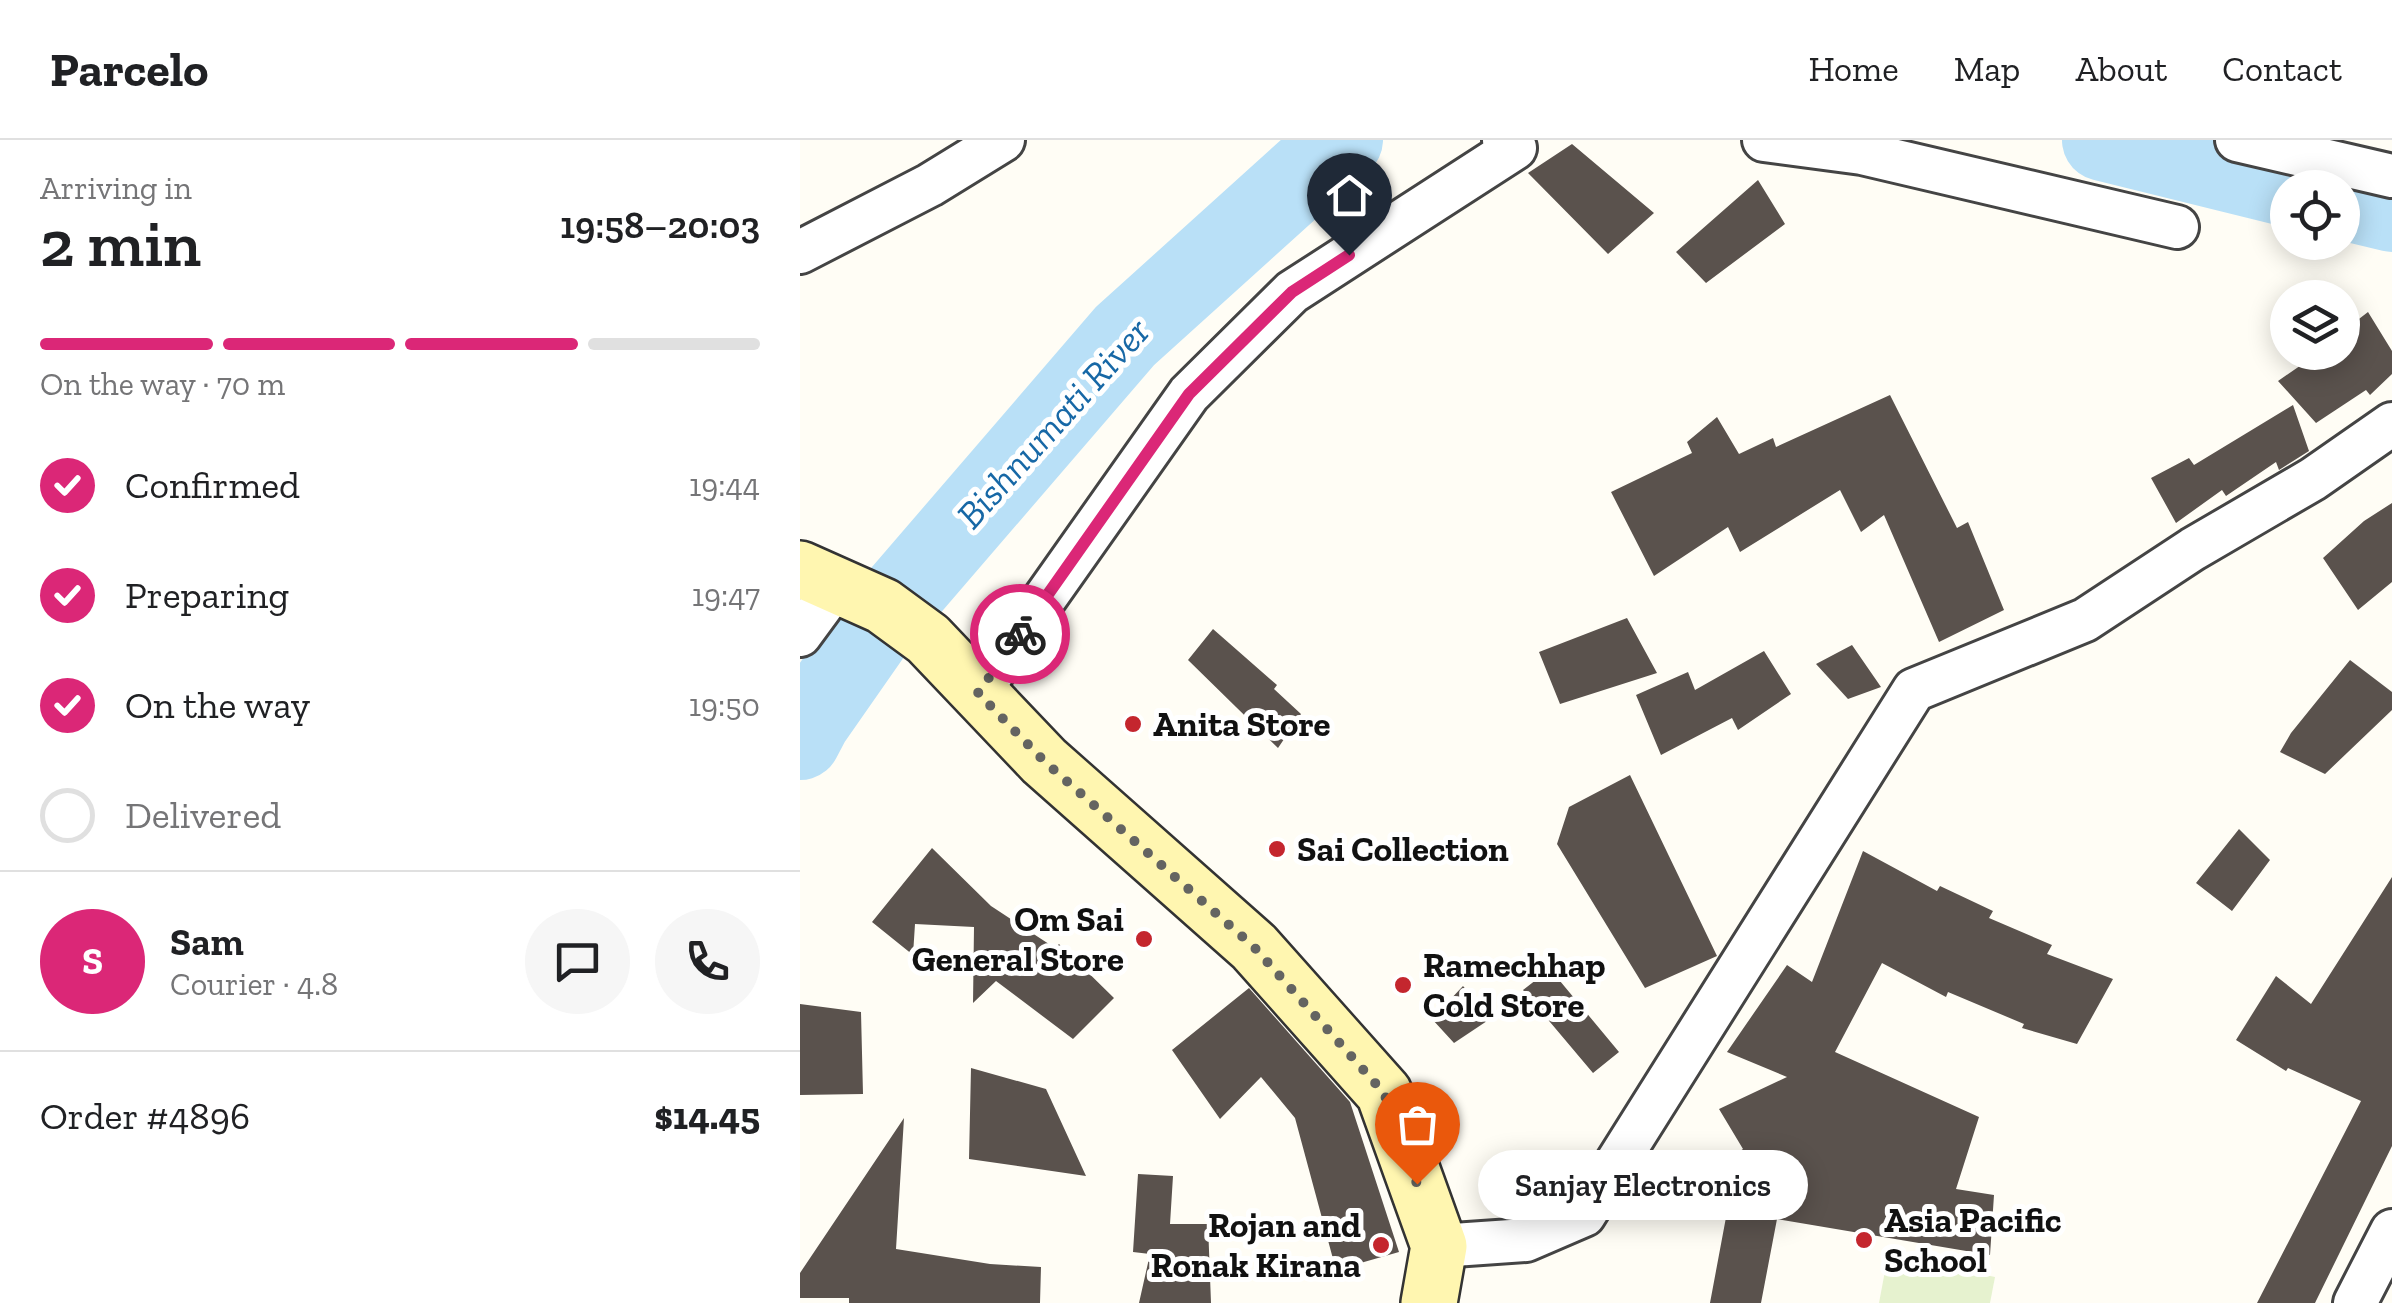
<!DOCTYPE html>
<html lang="en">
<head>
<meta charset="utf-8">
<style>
  body { margin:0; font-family:"Zilla Slab",serif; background:#f6f6f6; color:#202124; height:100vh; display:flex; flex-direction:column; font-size:38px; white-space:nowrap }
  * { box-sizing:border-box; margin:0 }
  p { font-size:32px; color:#757577 }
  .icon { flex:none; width:55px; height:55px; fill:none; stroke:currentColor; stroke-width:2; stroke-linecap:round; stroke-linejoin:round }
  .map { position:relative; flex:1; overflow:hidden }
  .details { display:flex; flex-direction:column; background:#fff; width:800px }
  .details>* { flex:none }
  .controls { position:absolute; left:1470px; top:30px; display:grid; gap:20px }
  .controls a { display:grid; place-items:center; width:90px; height:90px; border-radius:50%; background:#fff; box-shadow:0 5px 25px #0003; font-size:50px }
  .pin { position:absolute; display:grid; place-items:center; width:85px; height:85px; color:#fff; margin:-102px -42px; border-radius:50% 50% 50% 0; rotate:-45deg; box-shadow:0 0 10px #0007 }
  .pin .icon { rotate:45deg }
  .courier { position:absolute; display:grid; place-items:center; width:100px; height:100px; margin:-50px; border:8px solid #db2777; border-radius:50%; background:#fff; color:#222; box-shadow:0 2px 12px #0007 }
  .bubble { position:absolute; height:70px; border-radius:35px; background:#fff; box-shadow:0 5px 25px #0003; font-size:32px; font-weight:600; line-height:70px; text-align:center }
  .summary em { font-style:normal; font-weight:600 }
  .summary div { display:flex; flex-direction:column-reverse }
  .summary { display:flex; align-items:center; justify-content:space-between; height:170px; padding:0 40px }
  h1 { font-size:65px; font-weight:600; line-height:75px }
  .bar { display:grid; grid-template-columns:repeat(4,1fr); gap:15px 10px; align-content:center; height:120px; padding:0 40px }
  .bar i { height:12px; border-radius:8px; background:#e0e0e0 }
  .bar .current { background:#db2777 }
  .bar p { grid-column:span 4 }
  .line { display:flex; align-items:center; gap:25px; padding:0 40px; border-top:2px solid #e0e0e0 }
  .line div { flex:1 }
  .round { display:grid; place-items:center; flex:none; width:105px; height:105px; border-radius:52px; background:#f6f6f6 }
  ol { padding:0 40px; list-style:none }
  li { display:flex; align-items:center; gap:30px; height:110px }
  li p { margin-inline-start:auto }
  li .icon { padding:10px; border-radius:50%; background:#db2777; color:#fff; stroke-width:4 }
  li:last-child { color:#757577 }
  li i { width:55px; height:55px; border:5px solid #e0e0e0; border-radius:50% }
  header { display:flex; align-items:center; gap:60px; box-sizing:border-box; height:140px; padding:0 50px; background:#fff; border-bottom:2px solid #e0e0e0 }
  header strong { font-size:48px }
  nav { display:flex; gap:55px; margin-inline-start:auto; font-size:35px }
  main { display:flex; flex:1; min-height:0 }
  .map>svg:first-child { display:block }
  .pitch { fill:#e6f2cf }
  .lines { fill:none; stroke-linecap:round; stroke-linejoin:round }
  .river { stroke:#b9e0f7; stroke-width:82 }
  .building { fill:#5a524d }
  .street-casing { stroke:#444; stroke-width:48 }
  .secondary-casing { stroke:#333; stroke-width:60 }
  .street { stroke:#fff; stroke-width:42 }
  .secondary { stroke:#fff6b0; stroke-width:55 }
  .done { stroke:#646461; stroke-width:10; stroke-dasharray:0 18 }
  .route { stroke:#db2777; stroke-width:12 }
  .poi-dot { fill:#c4262e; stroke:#fff; stroke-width:4 }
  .labels { text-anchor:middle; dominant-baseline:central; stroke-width:10; stroke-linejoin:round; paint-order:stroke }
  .poi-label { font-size:35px; font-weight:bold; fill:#111; stroke:#fff; text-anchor:start }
  .water-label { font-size:38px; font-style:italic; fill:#1768a6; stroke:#fff }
</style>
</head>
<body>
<header>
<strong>Parcelo</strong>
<nav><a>Home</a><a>Map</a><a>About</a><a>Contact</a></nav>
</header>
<main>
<section class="details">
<div class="summary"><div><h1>2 min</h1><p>Arriving in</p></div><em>19:58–20:03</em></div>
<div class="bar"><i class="current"></i><i class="current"></i><i class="current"></i><i></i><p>On the way · 70 m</p></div>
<ol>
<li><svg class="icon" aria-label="check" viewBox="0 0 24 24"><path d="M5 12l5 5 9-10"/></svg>Confirmed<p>19:44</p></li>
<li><svg class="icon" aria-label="check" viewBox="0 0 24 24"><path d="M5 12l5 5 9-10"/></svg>Preparing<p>19:47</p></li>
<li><svg class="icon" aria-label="check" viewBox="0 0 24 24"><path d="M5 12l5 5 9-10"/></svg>On the way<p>19:50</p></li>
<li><i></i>Delivered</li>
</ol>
<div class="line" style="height:180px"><b class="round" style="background:#db2777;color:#fff">S</b><div><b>Sam</b><p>Courier · 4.8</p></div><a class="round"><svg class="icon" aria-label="chat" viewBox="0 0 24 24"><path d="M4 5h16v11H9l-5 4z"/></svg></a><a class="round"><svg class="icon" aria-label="phone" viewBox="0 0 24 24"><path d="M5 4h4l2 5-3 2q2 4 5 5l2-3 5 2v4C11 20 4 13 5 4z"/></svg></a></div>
<div class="line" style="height:130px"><div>Order #4896</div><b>$14.45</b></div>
</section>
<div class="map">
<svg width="1592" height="1163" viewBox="0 0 1592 1163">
  <rect width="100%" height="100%" fill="#fffdf5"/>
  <path class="pitch" d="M1088,1115L1195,1137L1190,1163H1079Z"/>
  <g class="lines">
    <path class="river" d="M1303,0L1497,48
      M1542,59L1592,71
      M0,599L10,580L77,484L325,196L542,0"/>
  </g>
  <path class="building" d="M772,4L854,73L808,114L728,33Z
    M958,40L985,84L906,143L876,112Z
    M1568,172L1592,211V234L1570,255L1566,250L1516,283L1478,241L1520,212H1542V192Z
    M1090,255L1157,388L1168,382L1204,470L1139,502L1084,375L1061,392L1040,350L940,412L928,387L854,436L811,352L892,313L887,302L917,277L939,314L973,298L976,307Z
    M1493,265L1509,311L1479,330L1476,322L1426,356L1422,350L1376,383L1351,338L1389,318L1394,325Z
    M1592,363V442L1558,470L1523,418L1564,381Z
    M827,478L857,533L760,564L739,512Z
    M413,489L477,545L474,549L501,574L478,608L388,520Z
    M1052,505L1081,547L1048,559L1016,524Z
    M964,511L991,554L938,590L932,578L861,615L836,555L888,532L895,550Z
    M1550,520L1592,552V570L1525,634L1480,612L1491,593Z
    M830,635L917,816L845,848L757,704L769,667Z
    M1439,689L1470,720L1432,771L1396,743Z
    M132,708L191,766L255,808L259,804L314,858L273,899L196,841L173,863L174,787L115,784L113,815L72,782Z
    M1063,711L1137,751L1140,746L1193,771L1189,778L1252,805L1247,814L1313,839L1277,904L1222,888L1224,884L1148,852L1146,857L1082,823L1035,912L1179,977L1156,1049L1194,1055L1190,1115L977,1079L961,1163H910L927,1072L909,1033L943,1009L919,969L987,937L927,912L987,825L1012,842Z
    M1592,737V1006L1515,1163H1457L1561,961L1488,928L1486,931L1436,900L1476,836L1511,864Z
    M750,829L819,912L793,933L723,850Z
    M663,846L690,879L654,903L632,879Z
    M449,848L550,962L599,1112L536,1130L495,978L461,937L420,979L372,910Z
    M0,864L61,872L63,954L0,955Z
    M171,928L246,949L286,1036L169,1019Z
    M104,978L96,1109L190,1124L241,1127L240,1163H49V1158H0V1133Z
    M338,1034L373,1036L370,1084H408L411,1163H339L350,1114L333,1112Z"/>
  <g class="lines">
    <g class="street-casing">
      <path id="street" d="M964,0L1062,13L1377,87
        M1437,0L1592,36
        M0,112L130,45L203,0
        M0,495L36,446
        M178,553L389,254L492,152L715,8L704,0
        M639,1106L726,1100L784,1075L1114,550L1285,480L1393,409L1513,339L1592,284
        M1555,1163L1592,1091"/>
    </g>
    <g class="secondary-casing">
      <path id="secondary" d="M0,429L83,466L128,499L244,621L454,807L584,953L639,1106L629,1163"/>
    </g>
    <use href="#street" class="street"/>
    <use href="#secondary" class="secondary"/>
  </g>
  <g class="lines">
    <path class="done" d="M220,494L178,553L244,621L454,807L584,953L617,1044"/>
    <path class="route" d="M220,494L389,254L492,152L549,115"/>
  </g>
  <g class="poi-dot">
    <circle cx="333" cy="584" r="10"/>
    <circle cx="477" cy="709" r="10"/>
    <circle cx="344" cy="799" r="10"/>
    <circle cx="603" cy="845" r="10"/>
    <circle cx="1064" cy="1100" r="10"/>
    <circle cx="581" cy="1105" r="10"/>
  </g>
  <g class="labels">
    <g class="poi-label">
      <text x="353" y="584">Anita Store</text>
      <text x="497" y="709">Sai Collection</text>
      <text x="324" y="779" text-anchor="end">Om Sai<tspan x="324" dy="40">General Store</tspan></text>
      <text x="623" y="825">Ramechhap<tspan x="623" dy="40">Cold Store</tspan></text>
      <text x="1084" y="1080">Asia Pacific<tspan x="1084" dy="40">School</tspan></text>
      <text x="561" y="1085" text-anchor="end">Rojan and<tspan x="561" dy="40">Ronak Kirana</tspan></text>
    </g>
    <g class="water-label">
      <text transform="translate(253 283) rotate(-48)">Bishnumati River</text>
    </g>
  </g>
</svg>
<div class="controls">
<a><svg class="icon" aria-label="locate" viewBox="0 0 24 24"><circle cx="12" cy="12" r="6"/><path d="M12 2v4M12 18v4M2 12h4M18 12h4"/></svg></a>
<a><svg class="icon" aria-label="layers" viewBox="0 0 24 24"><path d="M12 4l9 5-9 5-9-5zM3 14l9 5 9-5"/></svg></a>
</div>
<div class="pin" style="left:617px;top:1044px;background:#ea580c"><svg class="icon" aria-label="bag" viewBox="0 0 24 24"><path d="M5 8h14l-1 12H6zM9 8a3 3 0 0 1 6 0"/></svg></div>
<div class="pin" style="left:549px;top:115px;background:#1f2937"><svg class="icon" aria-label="home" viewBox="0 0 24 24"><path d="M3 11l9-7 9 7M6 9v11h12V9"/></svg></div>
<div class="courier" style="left:220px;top:494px"><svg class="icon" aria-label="bike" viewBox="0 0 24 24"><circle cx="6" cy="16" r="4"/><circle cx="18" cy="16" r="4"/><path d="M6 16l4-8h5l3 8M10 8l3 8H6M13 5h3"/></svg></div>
<div class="bubble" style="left:678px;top:1010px;width:330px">Sanjay Electronics</div>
</div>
</main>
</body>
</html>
